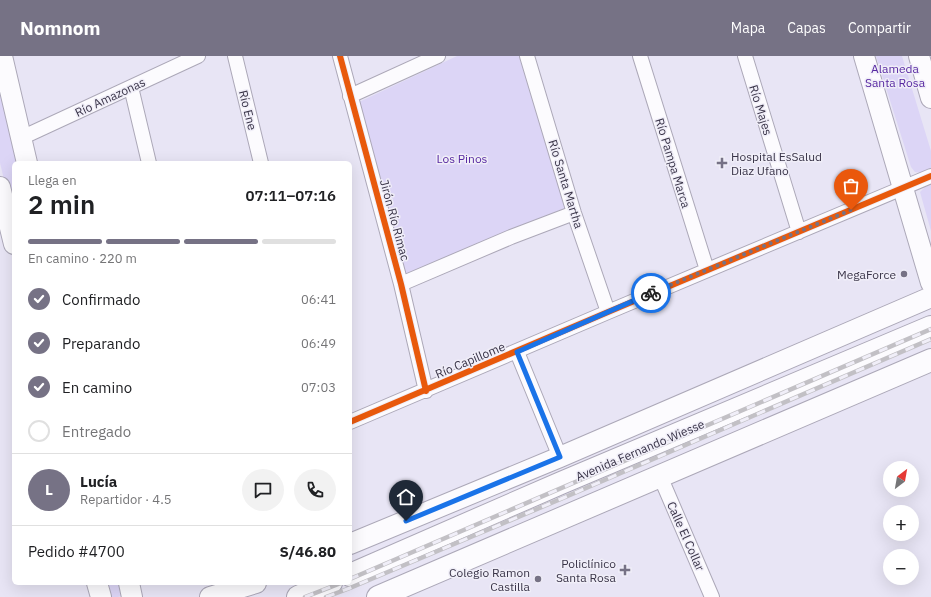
<!DOCTYPE html>
<html lang="es">
<head>
<meta charset="utf-8">
<style>
  body { margin:0; font-family:"IBM Plex Sans",sans-serif; background:#f2f2f2; color:#202124; height:100vh; display:flex; flex-direction:column; font-size:15px; white-space:nowrap }
  * { box-sizing:border-box; margin:0 }
  p { font-size:13px; color:#757577 }
  .icon { flex:none; width:22px; height:22px; fill:none; stroke:currentColor; stroke-width:2; stroke-linecap:round; stroke-linejoin:round }
  .map { position:relative; flex:1; overflow:hidden }
  .sheet { position:absolute; left:12px; top:105px; width:340px; height:424px; display:flex; flex-direction:column; background:#fff; border-radius:6px; box-shadow:0 4px 16px #0002 }
  .sheet>* { flex:none }
  .needle { width:26px; rotate:31deg }
  .controls { position:absolute; left:883px; top:405px; display:grid; gap:8px }
  .controls a { display:grid; place-items:center; width:36px; height:36px; border-radius:50%; background:#fff; box-shadow:0 4px 16px #0002; font-size:20px }
  .pin { position:absolute; display:grid; place-items:center; width:34px; height:34px; color:#fff; margin:-41px -17px; border-radius:50% 50% 50% 0; rotate:-45deg; box-shadow:0 0 4px #0007 }
  .pin .icon { rotate:45deg }
  .courier { position:absolute; display:grid; place-items:center; width:40px; height:40px; margin:-20px; border:3px solid #1a73e8; border-radius:50%; background:#fff; color:#222; box-shadow:0 1px 5px #0007 }
  .headline em { font-style:normal; font-weight:600 }
  .headline div { display:flex; flex-direction:column-reverse }
  .headline { display:flex; align-items:center; justify-content:space-between; height:68px; padding:0 16px }
  h1 { font-size:26px; font-weight:600; line-height:30px }
  .bar { display:grid; grid-template-columns:repeat(4,1fr); gap:6px 4px; align-content:center; height:48px; padding:0 16px }
  .bar i { height:5px; border-radius:3px; background:#e0e0e0 }
  .bar .on { background:#767285 }
  .bar p { grid-column:span 4 }
  .line { display:flex; align-items:center; gap:10px; padding:0 16px; border-top:1px solid #e0e0e0 }
  .line div { flex:1 }
  .round { display:grid; place-items:center; flex:none; width:42px; height:42px; border-radius:21px; background:#f2f2f2 }
  ol { padding:0 16px; list-style:none }
  li { display:flex; align-items:center; gap:12px; height:44px }
  li p { margin-inline-start:auto }
  li .icon { padding:4px; border-radius:50%; background:#767285; color:#fff; stroke-width:4 }
  li:last-child { color:#757577 }
  li i { width:22px; height:22px; border:2px solid #e0e0e0; border-radius:50% }
  header { display:flex; align-items:center; gap:24px; box-sizing:border-box; height:56px; padding:0 20px; background:#767285; color:#fff }
  header strong { font-size:19px }
  nav { display:flex; gap:22px; margin-inline-start:auto; font-size:14px }
  .map>svg:first-child { display:block }
  .green { fill:#dcd5f6 }
  .lines { fill:none; stroke-linecap:round; stroke-linejoin:round }
  .minor-casing { stroke:#aca8b8; stroke-width:16 }
  .secondary-casing { stroke:#aca8b8; stroke-width:22 }
  .primary-casing { stroke:#aca8b8; stroke-width:24 }
  .minor { stroke:#fcfbfe; stroke-width:14 }
  .secondary { stroke:#fcfbfe; stroke-width:20 }
  .primary { stroke:#fcfbfe; stroke-width:22 }
  .rail-casing { stroke:#c2c0c5; stroke-width:4.5 }
  .rail { stroke:#f0eef8; stroke-width:3; stroke-dasharray:9; stroke-linecap:butt }
  .cycleway-casing { stroke:#f0eef8; stroke-width:8 }
  .cycleway { stroke:#e8590c; stroke-width:6 }
  .done { stroke:#767285; stroke-width:4; stroke-dasharray:0 7.2 }
  .route { stroke:#1a73e8; stroke-width:5 }
  .poi-dot { fill:#767285; stroke:#f0eef8; stroke-width:1.5 }
  .labels { text-anchor:middle; dominant-baseline:central; stroke-width:3; stroke-linejoin:round; paint-order:stroke }
  .park-label { font-size:12px; fill:#5728a1; stroke:#f0eef8 }
  .street-label { font-size:12px; fill:#393448; stroke:#f0eef8 }
  .poi-label { font-size:12px; fill:#393448; stroke:#f0eef8; text-anchor:end }
</style>
</head>
<body>
<header>
<strong>Nomnom</strong>
<nav><a>Mapa</a><a>Capas</a><a>Compartir</a></nav>
</header>
<div class="map">
<svg width="931" height="541" viewBox="0 0 931 541">
  <rect width="100%" height="100%" fill="#e8e5f5"/>
  <path class="green" d="M457,0H519L565,152L405,219L359,46Z
    M876,0H902L931,95V114L921,117L915,116L911,111Z
    M0,32L18,107H14V164L0,107Z
    M931,129V175L920,136L925,131Z
    M103,527H121L124,539L118,541H106Z"/>
  <g class="lines">
    <g class="minor-casing">
      <path id="minor" d="M235,0L261,107
        M340,0L401,228L426,335
        M527,0L574,157L608,256
        M640,0L707,214
        M745,0L799,176
        M131,31L149,107
        M350,40L438,0
        M21,82L198,0
        M401,228L511,181L574,157
        M517,296L560,401
        M350,366L608,256L931,120
        M660,420L712,541"/>
    </g>
    <g class="secondary-casing">
      <path id="secondary" d="M2,0L27,107
        M864,0L931,227
        M919,0L931,42
        M0,131L14,188
        M350,488L560,401L931,241
        M97,527L101,541
        M129,527L132,541
        M210,541L256,527"/>
    </g>
    <g class="primary-casing">
      <path id="primary" d="M350,519L561,427L931,271
        M298,541L331,527
        M378,541L931,304"/>
    </g>
    <use href="#minor" class="minor"/>
    <use href="#secondary" class="secondary"/>
    <use href="#primary" class="primary"/>
    <g class="rail-casing">
      <path id="rail" d="M350,523L931,273
        M305,541L341,527
        M326,541L350,532L563,442L931,283"/>
    </g>
    <use href="#rail" class="rail"/>
    <g class="cycleway-casing">
      <path id="cycleway" d="M340,0L401,228L426,335
        M350,366L608,256L931,120"/>
    </g>
    <use href="#cycleway" class="cycleway"/>
  </g>
  <g class="lines">
    <path class="done" d="M651,237L851,154"/>
    <path class="route" d="M406,465L560,401L517,296L651,237"/>
  </g>
  <g class="poi-dot">
    <path d="M720 101h4v4h4v4h-4v4h-4v-4h-4v-4h4z"/>
    <circle cx="904" cy="218" r="4"/>
    <path d="M623 508h4v4h4v4h-4v4h-4v-4h-4v-4h4z"/>
    <circle cx="538" cy="523" r="4"/>
  </g>
  <g class="labels">
    <g class="park-label">
      <text x="895" y="12">Alameda<tspan x="895" dy="14">Santa Rosa</tspan></text>
      <text x="462" y="102">Los Pinos</text>
    </g>
    <g class="street-label">
      <text transform="translate(110 41) rotate(-25)">Río Amazonas</text>
      <text transform="translate(248 54) rotate(76)">Río Ene</text>
      <text transform="translate(761 54) rotate(73)">Río Majes</text>
      <text transform="translate(673 107) rotate(73)">Río Pampa Marca</text>
      <text transform="translate(566 128) rotate(73)">Río Santa Martha</text>
      <text transform="translate(395 164) rotate(75)">Jirón Río Rimac</text>
      <text transform="translate(470 304) rotate(-23)">Río Capillome</text>
      <text transform="translate(640 394) rotate(-23)">Avenida Fernando Wiesse</text>
      <text transform="translate(686 480) rotate(66)">Calle El Collar</text>
    </g>
    <g class="poi-label">
      <text x="731" y="100" text-anchor="start">Hospital EsSalud<tspan x="731" dy="14">Diaz Ufano</tspan></text>
      <text x="896" y="218">MegaForce</text>
      <text x="616" y="507">Policlínico<tspan x="616" dy="14">Santa Rosa</tspan></text>
      <text x="530" y="516">Colegio Ramon<tspan x="530" dy="14">Castilla</tspan></text>
    </g>
  </g>
</svg>
<div class="controls">
<a><svg class="needle" viewBox="-14 -14 28 28"><path d="M0-13l5 13h-10z" fill="#e53935"/><path d="M0 13l5-13h-10z" fill="#757577"/></svg></a>
<a>+</a>
<a>−</a>
</div>
<div class="pin" style="left:851px;top:154px;background:#ea580c"><svg class="icon" aria-label="bag" viewBox="0 0 24 24"><path d="M5 8h14l-1 12H6zM9 8a3 3 0 0 1 6 0"/></svg></div>
<div class="pin" style="left:406px;top:465px;background:#1f2937"><svg class="icon" aria-label="home" viewBox="0 0 24 24"><path d="M3 11l9-7 9 7M6 9v11h12V9"/></svg></div>
<div class="courier" style="left:651px;top:237px"><svg class="icon" aria-label="bike" viewBox="0 0 24 24"><circle cx="6" cy="16" r="4"/><circle cx="18" cy="16" r="4"/><path d="M6 16l4-8h5l3 8M10 8l3 8H6M13 5h3"/></svg></div>
<section class="sheet">
<div class="headline"><div><h1>2 min</h1><p>Llega en</p></div><em>07:11–07:16</em></div>
<div class="bar"><i class="on"></i><i class="on"></i><i class="on"></i><i></i><p>En camino · 220 m</p></div>
<ol>
<li><svg class="icon" aria-label="check" viewBox="0 0 24 24"><path d="M5 12l5 5 9-10"/></svg>Confirmado<p>06:41</p></li>
<li><svg class="icon" aria-label="check" viewBox="0 0 24 24"><path d="M5 12l5 5 9-10"/></svg>Preparando<p>06:49</p></li>
<li><svg class="icon" aria-label="check" viewBox="0 0 24 24"><path d="M5 12l5 5 9-10"/></svg>En camino<p>07:03</p></li>
<li><i></i>Entregado</li>
</ol>
<div class="line" style="height:72px"><b class="round" style="background:#767285;color:#fff">L</b><div><b>Lucía</b><p>Repartidor · 4.5</p></div><a class="round"><svg class="icon" aria-label="chat" viewBox="0 0 24 24"><path d="M4 5h16v11H9l-5 4z"/></svg></a><a class="round"><svg class="icon" aria-label="phone" viewBox="0 0 24 24"><path d="M5 4h4l2 5-3 2q2 4 5 5l2-3 5 2v4C11 20 4 13 5 4z"/></svg></a></div>
<div class="line" style="height:52px"><div>Pedido #4700</div><b>S/46.80</b></div>
</section>
</div>
</body>
</html>
